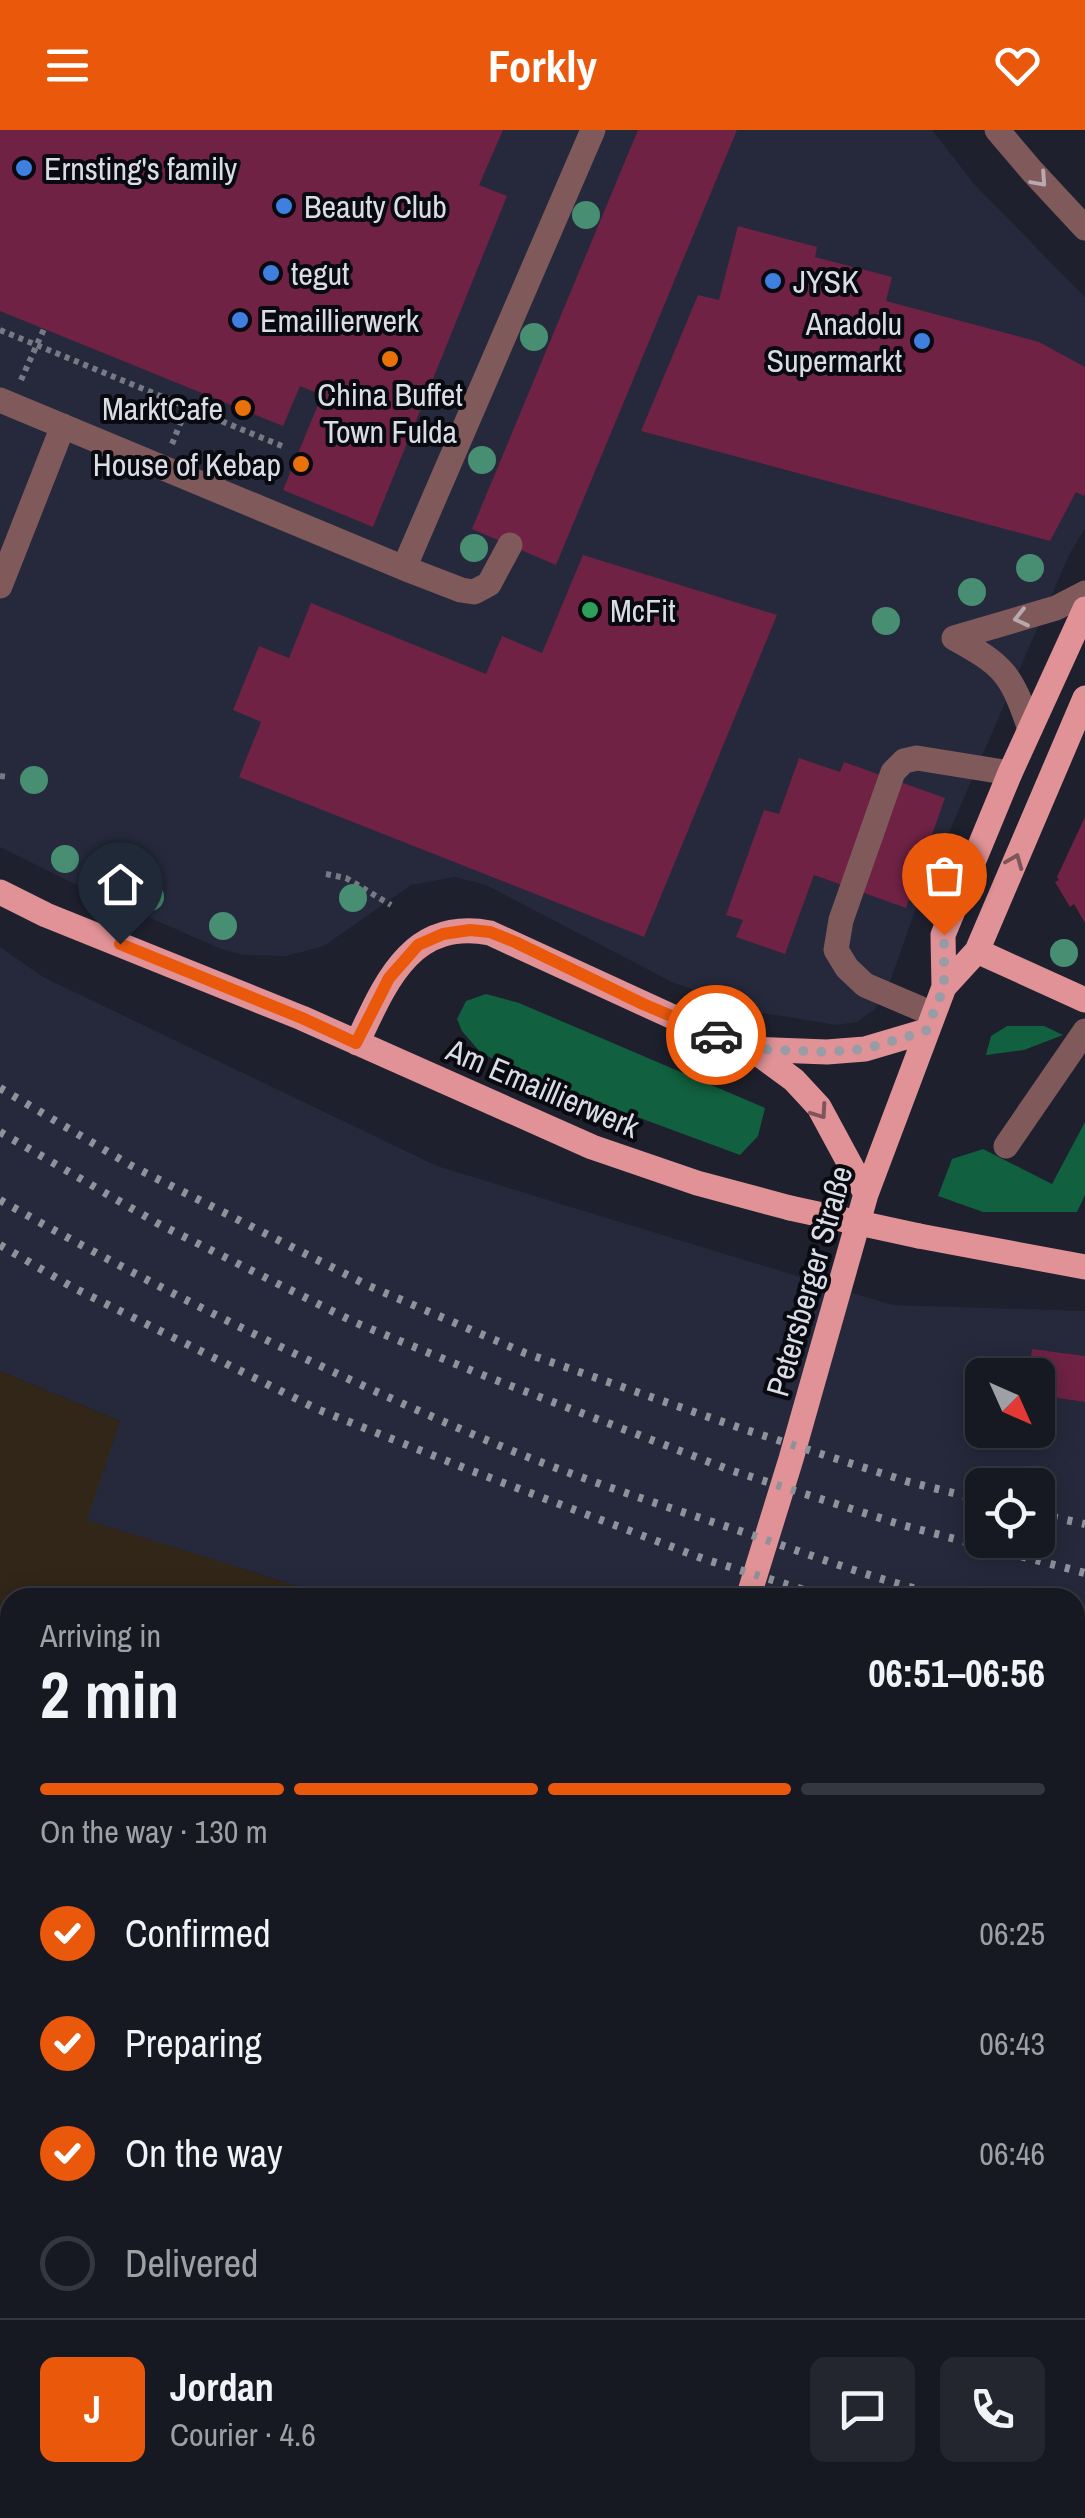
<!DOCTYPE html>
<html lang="en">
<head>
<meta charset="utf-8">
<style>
  body { margin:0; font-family:"Archivo Narrow",sans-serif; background:#23252f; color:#f1f3f6; height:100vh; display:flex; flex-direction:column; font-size:38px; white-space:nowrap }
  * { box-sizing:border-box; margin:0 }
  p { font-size:32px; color:#9ea0a5 }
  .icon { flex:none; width:55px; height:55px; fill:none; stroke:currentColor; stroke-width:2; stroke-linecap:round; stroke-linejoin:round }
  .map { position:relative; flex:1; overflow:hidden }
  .side { position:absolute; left:0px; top:1458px; width:1085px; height:932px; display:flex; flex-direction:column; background:#161822; border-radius:30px 30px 0 0; box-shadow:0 5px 25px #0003,0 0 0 2px #353740 }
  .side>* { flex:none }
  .needle { width:65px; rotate:135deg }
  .buttons { position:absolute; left:965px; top:1228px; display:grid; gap:20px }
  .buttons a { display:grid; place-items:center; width:90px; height:90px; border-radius:15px; background:#161822; box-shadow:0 5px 25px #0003,0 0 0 2px #353740; font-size:50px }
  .pin { position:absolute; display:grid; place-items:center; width:85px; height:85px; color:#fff; margin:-102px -42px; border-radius:50% 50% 50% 0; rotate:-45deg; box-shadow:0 0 10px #0007 }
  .pin .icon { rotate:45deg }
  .courier { position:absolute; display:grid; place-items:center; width:100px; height:100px; margin:-50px; border:8px solid #ea580c; border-radius:50%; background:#fff; color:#222; box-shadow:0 2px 12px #0007 }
  .overview em { font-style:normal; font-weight:700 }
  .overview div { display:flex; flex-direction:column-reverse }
  .overview { display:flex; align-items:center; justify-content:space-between; height:170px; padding:0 40px }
  h1 { font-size:65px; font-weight:700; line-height:75px }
  .bar { display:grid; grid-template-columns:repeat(4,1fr); gap:15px 10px; align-content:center; height:120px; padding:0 40px }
  .bar i { height:12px; border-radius:8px; background:#353740 }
  .bar .active { background:#ea580c }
  .bar p { grid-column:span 4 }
  .line { display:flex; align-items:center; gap:25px; padding:0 40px; border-top:2px solid #353740 }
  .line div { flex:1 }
  .round { display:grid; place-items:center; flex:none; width:105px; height:105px; border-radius:15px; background:#23252f }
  ol { padding:0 40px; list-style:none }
  li { display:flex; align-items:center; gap:30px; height:110px }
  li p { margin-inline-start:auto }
  li .icon { padding:10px; border-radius:50%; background:#ea580c; color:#fff; stroke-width:4 }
  li:last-child { color:#9ea0a5 }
  li i { width:55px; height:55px; border:5px solid #353740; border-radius:50% }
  header { display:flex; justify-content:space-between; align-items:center; height:130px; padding:0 40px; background:#ea580c; color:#fff; font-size:45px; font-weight:700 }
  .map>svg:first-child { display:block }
  .built { fill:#25293b; fill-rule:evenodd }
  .industrial { fill:#312617 }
  .forest { fill:#11603f }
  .building { fill:#6f2244 }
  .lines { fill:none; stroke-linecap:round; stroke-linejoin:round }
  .path { stroke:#777984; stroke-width:6; stroke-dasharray:5 5; stroke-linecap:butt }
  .minor { stroke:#805a5b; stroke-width:25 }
  .major { stroke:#e19296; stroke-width:25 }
  .rail { stroke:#8f919b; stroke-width:8; stroke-dasharray:5 10; stroke-linecap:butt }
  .major-bridge { stroke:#e19296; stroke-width:25 }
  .tree { fill:#478e72 }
  .oneway { stroke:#b7a9ae }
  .oneway2 { stroke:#80555a }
  .done { stroke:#999ba5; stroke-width:10; stroke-dasharray:0 18 }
  .route { stroke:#ea580c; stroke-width:12 }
  .shop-dot { fill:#3f7fe0; stroke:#090a10; stroke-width:4 }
  .food-dot { fill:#e8710a; stroke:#090a10; stroke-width:4 }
  .leisure-dot { fill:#2e9e5b; stroke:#090a10; stroke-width:4 }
  .labels { text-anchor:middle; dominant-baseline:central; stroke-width:8; stroke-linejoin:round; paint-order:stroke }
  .poi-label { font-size:32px; fill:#dbdde6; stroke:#090a10; text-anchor:start }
  .street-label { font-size:32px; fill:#dbdde6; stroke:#090a10 }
</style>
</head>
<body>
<header><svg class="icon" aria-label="menu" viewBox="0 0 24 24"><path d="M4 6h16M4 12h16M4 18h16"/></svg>Forkly<svg class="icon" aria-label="heart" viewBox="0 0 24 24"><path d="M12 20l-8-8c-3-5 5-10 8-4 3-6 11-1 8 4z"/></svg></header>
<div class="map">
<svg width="1085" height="2388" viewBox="0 0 1085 2388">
  <rect width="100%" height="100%" fill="#1e202d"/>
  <path class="built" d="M0,0H932L975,55L1085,167V398L1069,425L915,781L889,854L875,879L857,892L837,895L750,881L672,852L486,755L455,747L411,755L324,816L286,826L243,825L221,819L89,761L0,717Z
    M0,817L43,847L437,1036L892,1175L1085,1181V1575L1075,1572V1468L332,1467L86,1390L120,1291L0,1241ZM982,1245H1038V1300H982ZM982,1355H1038V1410H982Z"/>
  <path class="industrial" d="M0,1241L120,1291L87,1390L332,1467L10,1468V1536L0,1533Z
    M1075,1572L1085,1575V1964H1075Z"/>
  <path class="forest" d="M486,864L519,873L765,978L758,1006L740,1025L521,944L480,922L462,901L457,889L466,871Z
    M1007,896H1044L1063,905L1024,920L986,925L991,906Z
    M1085,992V1065L1077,1082H983L938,1066L952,1029L983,1019L1052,1054Z"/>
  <path class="building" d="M0,0H503L479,55L507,66L373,397L283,360L322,265L300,256L283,296L0,181Z
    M638,0H737L556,435L472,399Z
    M738,96L817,117L815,127L892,147L886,171L1039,212L1085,237V363L1084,366L1076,362L1050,411L641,301L698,165L719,170Z
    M583,425L777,485L644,807L239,647L261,592L233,580L259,516L289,528L311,473L486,544L502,506L542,523Z
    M799,628L840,642L844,632L945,668L906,778L814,745L785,824L736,807L743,790L726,785L764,680L779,684Z
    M1085,687V793L1074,774L1070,777L1055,752L1059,750L1057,747Z
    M1032,1219L1085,1226V1272L1038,1265V1245H1028Z
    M9,1662H10V1755L0,1752V1691Z
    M0,1775L10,1778V1848L0,1845Z
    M0,1850L10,1853V1915L0,1912Z
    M1075,2158L1085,2160V2290L1075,2288Z
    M1075,2345L1085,2347V2388H1060L1061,2380H1075Z
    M1,2353L10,2356V2380H39L37,2388H0Z
    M311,2380H367L363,2388H307Z
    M556,2380H644V2388H556Z"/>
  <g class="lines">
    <path class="path" d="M0,200L282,316
      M21,250L44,199
      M172,314L187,277
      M0,646L8,647
      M326,744L346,748L391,775"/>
    <path class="minor" d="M997,0L1032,41L1085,98
      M0,270L404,438L593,0
      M404,438L461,460L474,462L489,454L510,415
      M0,456L63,296
      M954,508L1056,478L1085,463
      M954,508C1005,536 1011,544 1030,599
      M933,884L865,855L847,838L836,820L841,790L893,642L904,631L917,628L1010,643
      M1006,1016L1085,901
      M0,1962L10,1965
      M1075,1983H1085
      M705,2388L706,2380
      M1013,2388L1014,2380"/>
    <path class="major" d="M0,762L46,785L302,888L592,1017L697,1053L790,1078
      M977,821L1085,870
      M944,857L977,821L1085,568
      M357,913C385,854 410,788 490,803L697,898L752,919L794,950L819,977L866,1064
      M752,919L827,922L865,919L926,901
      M919,1106L1085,1137
      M748,1468L791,1329L866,1064L944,857L943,805L1010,643L1085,479
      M426,2388L430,2380"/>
    <path class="rail" d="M0,958L130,1035L369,1156L525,1223L743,1299L909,1352L982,1370
      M0,1002L157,1093L354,1192L480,1244L730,1340L902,1395L1085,1443
      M0,1070C161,1161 327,1243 498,1315C575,1347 655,1373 734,1399C806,1423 878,1451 952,1468
      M0,1115L72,1157L317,1279L467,1339L704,1429L831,1468
      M1038,1384L1085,1394
      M1075,1496L1085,1498
      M1075,1530L1085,1532"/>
    <path class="major-bridge" d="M790,1078L919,1106"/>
  </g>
  <g class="tree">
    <circle cx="586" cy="85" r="14"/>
    <circle cx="534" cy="207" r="14"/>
    <circle cx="482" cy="330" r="14"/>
    <circle cx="474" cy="418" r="14"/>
    <circle cx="1030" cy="438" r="14"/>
    <circle cx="972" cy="462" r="14"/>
    <circle cx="886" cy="491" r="14"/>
    <circle cx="34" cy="650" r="14"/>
    <circle cx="65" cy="729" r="14"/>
    <circle cx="150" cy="767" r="14"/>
    <circle cx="353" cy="768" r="14"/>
    <circle cx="223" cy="796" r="14"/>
    <circle cx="1064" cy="823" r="14"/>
  </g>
  <defs><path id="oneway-chevron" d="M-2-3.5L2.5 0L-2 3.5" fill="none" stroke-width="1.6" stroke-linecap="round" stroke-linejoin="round" transform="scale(2.5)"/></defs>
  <g class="oneway">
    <use href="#oneway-chevron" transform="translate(1040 50) rotate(48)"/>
    <use href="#oneway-chevron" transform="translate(1021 488) rotate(167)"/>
  </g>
  <g class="oneway2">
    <use href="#oneway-chevron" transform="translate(1015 731) rotate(-68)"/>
    <use href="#oneway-chevron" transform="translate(820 982) rotate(55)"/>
  </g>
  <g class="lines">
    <path class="done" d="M716,905L752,919L827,922L865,919L926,901L944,857V805"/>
    <path class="route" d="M120,814L302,888L356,913L389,848L418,815L443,804L470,800L490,802L515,812L643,874L716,905"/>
  </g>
  <g class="shop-dot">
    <circle cx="24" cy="38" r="10"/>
    <circle cx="284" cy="76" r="10"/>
    <circle cx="271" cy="143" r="10"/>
    <circle cx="773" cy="151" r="10"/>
    <circle cx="240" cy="190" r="10"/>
    <circle cx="922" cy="211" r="10"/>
  </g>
  <g class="food-dot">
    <circle cx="390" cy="229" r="10"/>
    <circle cx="243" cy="278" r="10"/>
    <circle cx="301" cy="334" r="10"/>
  </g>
  <circle class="leisure-dot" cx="590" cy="480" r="10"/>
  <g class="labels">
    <g class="poi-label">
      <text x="44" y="38">Ernsting's family</text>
      <text x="304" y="76">Beauty Club</text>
      <text x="291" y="143">tegut</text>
      <text x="793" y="151">JYSK</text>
      <text x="260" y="190">Emaillierwerk</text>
      <text x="902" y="193" text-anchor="end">Anadolu<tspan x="902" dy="37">Supermarkt</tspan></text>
      <text x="390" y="264" text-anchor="middle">China Buffet<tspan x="390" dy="37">Town Fulda</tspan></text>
      <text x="223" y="278" text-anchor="end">MarktCafe</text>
      <text x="281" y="334" text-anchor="end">House of Kebap</text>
      <text x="610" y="480">McFit</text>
    </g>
    <g class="street-label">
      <text transform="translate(543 958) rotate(23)">Am Emaillierwerk</text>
      <text transform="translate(809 1151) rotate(-74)">Petersberger Straße</text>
    </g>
  </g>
</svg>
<div class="buttons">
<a><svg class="needle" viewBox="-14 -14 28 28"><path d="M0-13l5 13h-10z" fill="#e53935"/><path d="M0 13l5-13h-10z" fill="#9ea0a5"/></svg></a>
<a><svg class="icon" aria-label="locate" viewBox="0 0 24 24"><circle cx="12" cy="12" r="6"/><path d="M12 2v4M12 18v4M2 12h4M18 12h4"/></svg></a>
</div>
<div class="pin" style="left:944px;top:805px;background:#ea580c"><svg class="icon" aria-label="bag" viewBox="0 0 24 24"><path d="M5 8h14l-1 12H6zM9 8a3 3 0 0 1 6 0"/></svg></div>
<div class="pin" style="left:120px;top:814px;background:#1f2937"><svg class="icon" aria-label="home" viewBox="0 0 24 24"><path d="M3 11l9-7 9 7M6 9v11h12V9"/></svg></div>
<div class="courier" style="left:716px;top:905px"><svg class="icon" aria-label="car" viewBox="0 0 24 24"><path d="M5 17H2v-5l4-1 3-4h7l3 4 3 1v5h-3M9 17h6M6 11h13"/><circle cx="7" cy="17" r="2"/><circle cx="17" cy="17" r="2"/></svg></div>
<section class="side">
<div class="overview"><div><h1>2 min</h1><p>Arriving in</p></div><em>06:51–06:56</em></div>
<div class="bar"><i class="active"></i><i class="active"></i><i class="active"></i><i></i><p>On the way · 130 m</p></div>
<ol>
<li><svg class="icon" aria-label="check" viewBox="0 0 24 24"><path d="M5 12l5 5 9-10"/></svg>Confirmed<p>06:25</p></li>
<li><svg class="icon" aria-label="check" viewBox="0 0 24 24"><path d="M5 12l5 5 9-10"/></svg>Preparing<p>06:43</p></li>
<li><svg class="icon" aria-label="check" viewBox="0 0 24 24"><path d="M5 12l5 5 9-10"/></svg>On the way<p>06:46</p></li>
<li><i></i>Delivered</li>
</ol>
<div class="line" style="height:180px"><b class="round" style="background:#ea580c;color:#fff">J</b><div><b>Jordan</b><p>Courier · 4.6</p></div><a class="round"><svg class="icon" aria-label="chat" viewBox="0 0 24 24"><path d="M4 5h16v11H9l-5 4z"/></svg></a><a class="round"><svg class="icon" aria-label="phone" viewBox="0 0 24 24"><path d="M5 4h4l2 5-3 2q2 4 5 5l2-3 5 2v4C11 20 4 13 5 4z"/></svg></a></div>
</section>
</div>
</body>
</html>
